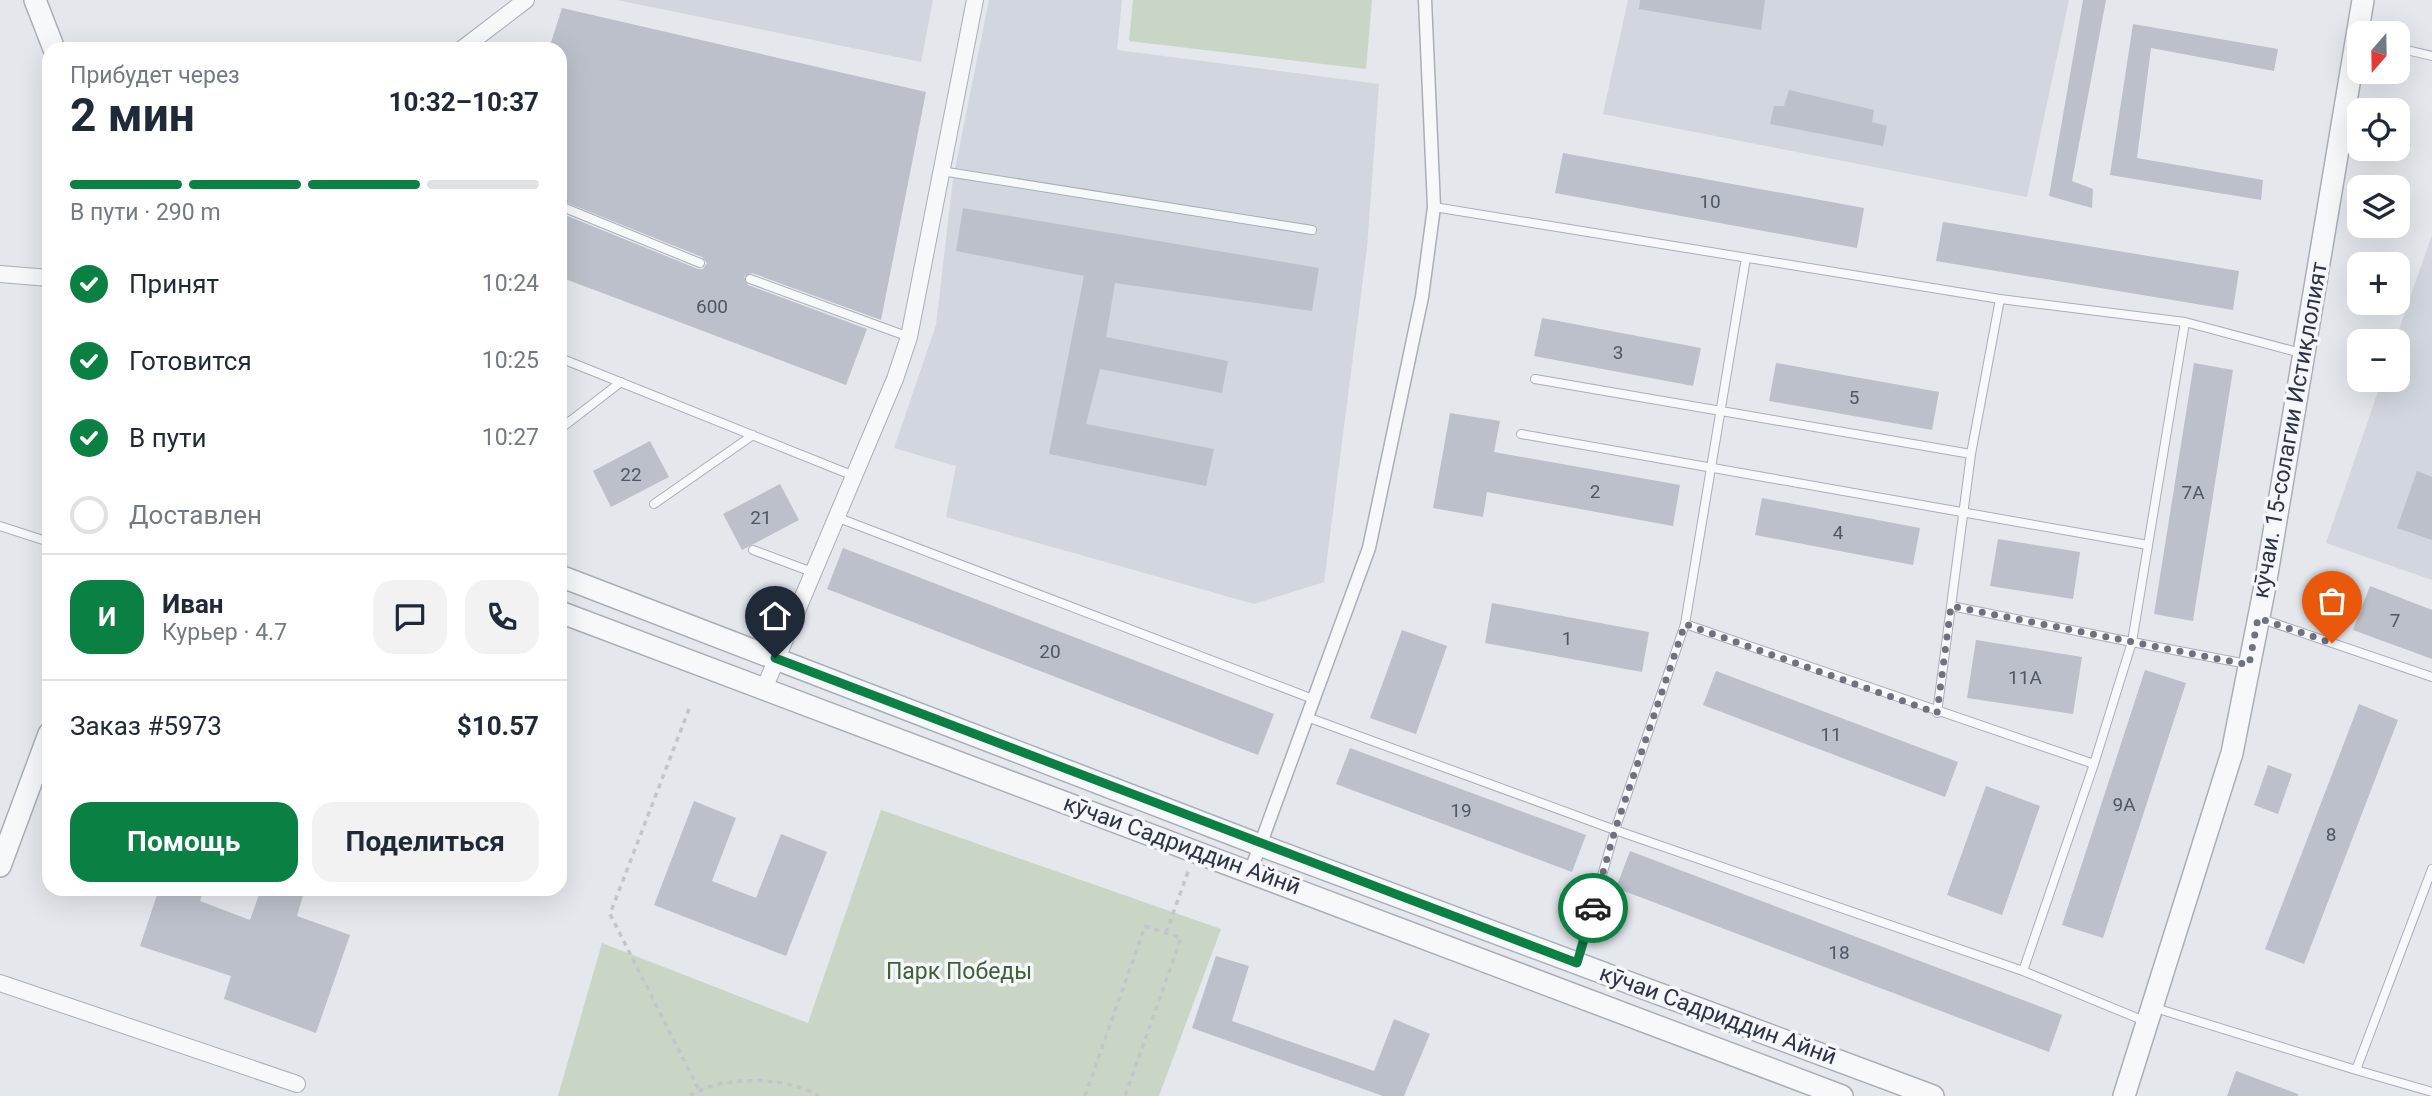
<!DOCTYPE html>
<html lang="ru">
<head>
<meta charset="utf-8">
<style>
  body { margin:0; font-family:Roboto,sans-serif; background:#f2f2f3; color:#1f2937; height:100vh; display:flex; flex-direction:column; font-size:26px; white-space:nowrap }
  * { box-sizing:border-box; margin:0 }
  p { font-size:23px; color:#747a83 }
  .icon { flex:none; width:38px; height:38px; fill:none; stroke:currentColor; stroke-width:2; stroke-linecap:round; stroke-linejoin:round }
  .map { position:relative; flex:1; overflow:hidden }
  .side { position:absolute; left:42px; top:42px; width:525px; height:854px; display:flex; flex-direction:column; background:#fff; border-radius:21px; box-shadow:0 7px 28px #0002 }
  .side>* { flex:none }
  .needle { width:46px; rotate:200deg }
  .controls { position:absolute; left:2347px; top:21px; display:grid; gap:14px }
  .controls a { display:grid; place-items:center; width:63px; height:63px; border-radius:14px; background:#fff; box-shadow:0 7px 28px #0002; font-size:35px }
  .pin { position:absolute; display:grid; place-items:center; width:60px; height:60px; color:#fff; margin:-72px -30px; border-radius:50% 50% 50% 0; rotate:-45deg; box-shadow:0 0 7px #0007 }
  .pin .icon { rotate:45deg }
  .courier { position:absolute; display:grid; place-items:center; width:70px; height:70px; margin:-35px; border:5px solid #0b8043; border-radius:50%; background:#fff; color:#222; box-shadow:0 2px 9px #0007 }
  .summary em { font-style:normal; font-weight:700 }
  .summary div { display:flex; flex-direction:column-reverse }
  .summary { display:flex; align-items:center; justify-content:space-between; height:119px; padding:0 28px }
  h1 { font-size:46px; font-weight:700; line-height:52px }
  .bar { display:grid; grid-template-columns:repeat(4,1fr); gap:10px 7px; align-content:center; height:84px; padding:0 28px }
  .bar i { height:9px; border-radius:5px; background:#e0e1e3 }
  .bar .current { background:#0b8043 }
  .bar p { grid-column:span 4 }
  .line { display:flex; align-items:center; gap:18px; padding:0 28px; border-top:2px solid #e0e1e3 }
  .line div { flex:1 }
  .round { display:grid; place-items:center; flex:none; width:74px; height:74px; border-radius:21px; background:#f2f2f3 }
  ol { padding:0 28px; list-style:none }
  li { display:flex; align-items:center; gap:21px; height:77px }
  li p { margin-inline-start:auto }
  li .icon { padding:7px; border-radius:50%; background:#0b8043; color:#fff; stroke-width:4 }
  li:last-child { color:#747a83 }
  li i { width:38px; height:38px; border:4px solid #e0e1e3; border-radius:50% }
  .action { display:flex; gap:14px; margin-top:auto; padding:14px 28px }
  .action a { flex:1; height:80px; border-radius:21px; background:#0b8043; color:#fff; font-size:28px; font-weight:700; line-height:80px; text-align:center }
  .action a+a { background:#f2f2f3; color:#1f2937 }
  .map>svg:first-child { display:block }
  .built { fill:#d2d6de }
  .green { fill:#c9d6c5 }
  .building { fill:#bbc0ca }
  .lines { fill:none; stroke-linecap:round; stroke-linejoin:round }
  .service-casing { stroke:#a9aeb7; stroke-width:10 }
  .pedestrian-casing { stroke:#a9aeb7; stroke-width:15 }
  .minor-casing { stroke:#a9aeb7; stroke-width:18 }
  .tertiary-casing { stroke:#a9aeb7; stroke-width:24 }
  .path { stroke:#c2c5cb; stroke-width:3.5; stroke-dasharray:5 5; stroke-linecap:butt }
  .service { stroke:#f7f8fa; stroke-width:8 }
  .pedestrian { stroke:#f7f8fa; stroke-width:12 }
  .minor { stroke:#f7f8fa; stroke-width:16 }
  .tertiary { stroke:#f7f8fa; stroke-width:21 }
  .done { stroke:#6c737f; stroke-width:7; stroke-dasharray:0 12.6 }
  .route { stroke:#0b8043; stroke-width:9 }
  .labels { text-anchor:middle; dominant-baseline:central; stroke-width:7; stroke-linejoin:round; paint-order:stroke }
  .number-label { font-size:19px; fill:#4f5766 }
  .street-label { font-size:23px; fill:#2b3445; stroke:#f4f6f9 }
  .park-label { font-size:23px; fill:#3f6138; stroke:#f4f6f9 }
</style>
</head>
<body>
<div class="map">
<svg width="2432" height="1096" viewBox="0 0 2432 1096">
  <rect width="100%" height="100%" fill="#e4e7ec"/>
  <path class="built" d="M617,0H933L921,62Z
    M989,0H1122L1117,50L1379,84L1367,248L1324,582L1254,604L946,517L956,466L894,448L936,325L953,179Z
    M1628,0H2069L2027,197L1603,114Z
    M2432,235V580L2326,543L2382,380H2398L2395,341Z"/>
  <path class="green" d="M1133,0H1372L1366,69L1129,41Z
    M881,810L1221,929L1159,1096H558L602,943L808,1023Z"/>
  <path class="building" d="M1640,0H1765L1761,30L1639,9Z
    M2083,0H2106L2072,181L2093,189L2092,208L2049,196Z
    M562,8L926,92L881,320L752,273L744,277L748,285L867,329L846,385L560,277V213L698,269H703L707,263L702,257L560,200V49H549Z
    M2133,24L2278,49L2274,71L2151,48L2137,158L2263,180L2261,200L2110,175Z
    M1789,90L1874,110L1872,122L1887,126L1883,146L1770,124L1774,106H1784Z
    M1563,153L1864,208L1857,248L1555,193Z
    M963,208L1319,268L1312,311L1115,283L1106,337L1228,361L1222,393L1100,369L1086,424L1214,449L1206,486L1049,454L1084,276L956,251Z
    M1943,222L2239,271L2233,310L1936,261Z
    M1542,318L1701,348L1693,386L1534,356Z
    M1776,363L1939,392L1932,430L1769,401Z
    M2194,363L2233,370L2193,621L2154,614Z
    M1450,413L1500,421L1494,452L1680,485L1673,526L1487,492L1483,517L1433,508Z
    M650,441L669,477L611,507L593,471Z
    M2417,471L2432,477V540L2397,528Z
    M780,484L799,520L742,550L723,514Z
    M1762,498L1920,528L1913,565L1755,535Z
    M1998,539L2080,552L2073,599L1990,586Z
    M843,548L1274,714L1258,755L827,589Z
    M2370,586L2432,610V659L2353,630Z
    M1492,603L1649,632L1642,672L1485,643Z
    M1402,630L1447,646L1416,734L1370,718Z
    M1976,640L2082,657L2073,714L1967,698Z
    M2145,670L2186,683L2103,938L2062,925Z
    M1716,671L1958,762L1945,797L1703,705Z
    M2359,704L2398,720L2304,964L2265,949Z
    M1350,748L1586,835L1572,872L1336,784Z
    M2268,765L2292,774L2278,814L2254,805Z
    M1986,786L2040,806L2002,915L1947,895Z
    M694,801L736,818L712,881L756,898L781,834L827,852L786,956L654,905Z
    M1630,851L2062,1015L2049,1052L1616,888Z
    M159,889H204L200,901L250,920L261,889H305L297,916L350,935L316,1033L224,999L231,976L140,946Z
    M1216,956L1249,966L1232,1021L1374,1071L1394,1019L1430,1034L1404,1096H1383L1192,1028Z
    M2236,1071L2298,1094V1096H2227Z"/>
  <g class="lines">
    <g class="service-casing">
      <path id="service" d="M2398,48L2432,56
        M941,171L1312,230
        M560,206L700,263
        M1434,207L2000,299L2185,322L2301,353
        M750,279L909,337
        M560,358L854,476
        M1535,379L1971,454L1937,713
        M560,429L621,382
        M1521,434L2148,545
        M1971,454L2000,299
        M654,504L753,435
        M836,517L1313,699
        M0,526L49,542
        M753,550L812,572
        M1951,606L2132,642L2185,322
        M2259,618L2432,677
        M1685,624L1746,258
        M1307,717L1615,830L2023,971
        M2094,764L2023,971L2147,1022
        M2432,869L2356,1070L2432,1092
        M1577,963L1615,830L1685,624L2094,764L2132,642L2247,664
        M2152,1007L2356,1070"/>
    </g>
    <g class="pedestrian-casing">
      <path id="pedestrian" d="M1251,870L1369,548L1422,297L1434,207L1425,0"/>
    </g>
    <g class="minor-casing">
      <path id="minor" d="M462,49L526,0
        M0,274L49,278
        M764,689L895,379L909,337L975,0
        M0,983L297,1084"/>
    </g>
    <g class="tertiary-casing">
      <path id="tertiary" d="M35,0L54,49
        M560,576L1260,845L1933,1096
        M560,612L1842,1096
        M0,866L49,734
        M2124,1096L2232,753L2265,586L2363,0"/>
    </g>
    <path class="path" d="M689,709L610,914L699,1090
      M1166,933L1189,869
      M690,1096C721,1075 787,1076 819,1096
      M1085,1096L1145,926L1181,938L1125,1096"/>
    <use href="#service" class="service"/>
    <use href="#pedestrian" class="pedestrian"/>
    <use href="#minor" class="minor"/>
    <use href="#tertiary" class="tertiary"/>
  </g>
  <g class="lines">
    <path class="done" d="M1593,908L1615,830L1685,624L1937,713L1951,606L2249,665L2258,618L2332,643"/>
    <path class="route" d="M775,658L1577,963L1593,908"/>
  </g>
  <g class="labels">
    <g class="number-label">
      <text x="1710" y="201">10</text>
      <text x="712" y="306">600</text>
      <text x="1618" y="352">3</text>
      <text x="1854" y="397">5</text>
      <text x="631" y="474">22</text>
      <text x="1595" y="491">2</text>
      <text x="2193" y="492">7А</text>
      <text x="761" y="517">21</text>
      <text x="1838" y="532">4</text>
      <text x="2395" y="620">7</text>
      <text x="1567" y="638">1</text>
      <text x="1050" y="651">20</text>
      <text x="2025" y="677">11А</text>
      <text x="1831" y="734">11</text>
      <text x="2124" y="804">9А</text>
      <text x="1461" y="810">19</text>
      <text x="2331" y="834">8</text>
      <text x="1839" y="952">18</text>
    </g>
    <g class="street-label">
      <text transform="translate(2290 430) rotate(-80)">кӯчаи. 15-солагии Истиқлолият</text>
      <text transform="translate(1182 845) rotate(20)">кӯчаи Садриддин Айнӣ</text>
      <text transform="translate(1718 1015) rotate(20)">кӯчаи Садриддин Айнӣ</text>
    </g>
    <g class="park-label">
      <text x="959" y="971">Парк Победы</text>
    </g>
  </g>
</svg>
<div class="controls">
<a><svg class="needle" viewBox="-14 -14 28 28"><path d="M0-13l5 13h-10z" fill="#e53935"/><path d="M0 13l5-13h-10z" fill="#747a83"/></svg></a>
<a><svg class="icon" aria-label="locate" viewBox="0 0 24 24"><circle cx="12" cy="12" r="6"/><path d="M12 2v4M12 18v4M2 12h4M18 12h4"/></svg></a>
<a><svg class="icon" aria-label="layers" viewBox="0 0 24 24"><path d="M12 4l9 5-9 5-9-5zM3 14l9 5 9-5"/></svg></a>
<a>+</a>
<a>−</a>
</div>
<div class="pin" style="left:2332px;top:643px;background:#ea580c"><svg class="icon" aria-label="bag" viewBox="0 0 24 24"><path d="M5 8h14l-1 12H6zM9 8a3 3 0 0 1 6 0"/></svg></div>
<div class="pin" style="left:775px;top:658px;background:#1f2937"><svg class="icon" aria-label="home" viewBox="0 0 24 24"><path d="M3 11l9-7 9 7M6 9v11h12V9"/></svg></div>
<div class="courier" style="left:1593px;top:908px"><svg class="icon" aria-label="car" viewBox="0 0 24 24"><path d="M5 17H2v-5l4-1 3-4h7l3 4 3 1v5h-3M9 17h6M6 11h13"/><circle cx="7" cy="17" r="2"/><circle cx="17" cy="17" r="2"/></svg></div>
<section class="side">
<div class="summary"><div><h1>2 мин</h1><p>Прибудет через</p></div><em>10:32–10:37</em></div>
<div class="bar"><i class="current"></i><i class="current"></i><i class="current"></i><i></i><p>В пути · 290 m</p></div>
<ol>
<li><svg class="icon" aria-label="check" viewBox="0 0 24 24"><path d="M5 12l5 5 9-10"/></svg>Принят<p>10:24</p></li>
<li><svg class="icon" aria-label="check" viewBox="0 0 24 24"><path d="M5 12l5 5 9-10"/></svg>Готовится<p>10:25</p></li>
<li><svg class="icon" aria-label="check" viewBox="0 0 24 24"><path d="M5 12l5 5 9-10"/></svg>В пути<p>10:27</p></li>
<li><i></i>Доставлен</li>
</ol>
<div class="line" style="height:126px"><b class="round" style="background:#0b8043;color:#fff">И</b><div><b>Иван</b><p>Курьер · 4.7</p></div><a class="round"><svg class="icon" aria-label="chat" viewBox="0 0 24 24"><path d="M4 5h16v11H9l-5 4z"/></svg></a><a class="round"><svg class="icon" aria-label="phone" viewBox="0 0 24 24"><path d="M5 4h4l2 5-3 2q2 4 5 5l2-3 5 2v4C11 20 4 13 5 4z"/></svg></a></div>
<div class="line" style="height:91px"><div>Заказ #5973</div><b>$10.57</b></div>
<div class="action"><a>Помощь</a><a>Поделиться</a></div>
</section>
</div>
</body>
</html>
